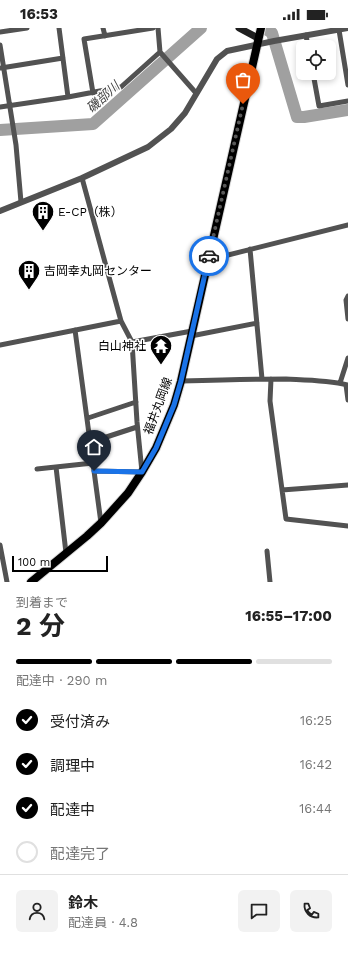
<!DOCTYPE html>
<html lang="ja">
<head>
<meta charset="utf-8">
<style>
  body { margin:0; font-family:"Work Sans","Noto Sans JP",sans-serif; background:#f2f2f2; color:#222; height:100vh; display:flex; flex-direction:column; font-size:15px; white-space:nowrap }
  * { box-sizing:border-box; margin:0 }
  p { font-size:13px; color:#767676 }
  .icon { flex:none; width:22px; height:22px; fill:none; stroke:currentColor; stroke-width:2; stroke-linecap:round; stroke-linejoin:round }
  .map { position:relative; height:554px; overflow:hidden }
  .details { display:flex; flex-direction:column; background:#fff; flex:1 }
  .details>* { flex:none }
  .buttons { position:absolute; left:296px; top:12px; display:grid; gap:8px }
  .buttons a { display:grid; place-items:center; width:40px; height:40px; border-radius:6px; background:#fff; box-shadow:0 2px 6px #0003; font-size:20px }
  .scale { position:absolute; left:12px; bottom:10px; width:96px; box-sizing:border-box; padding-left:4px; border:2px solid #000; border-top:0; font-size:11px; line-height:14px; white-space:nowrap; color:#000; -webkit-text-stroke:3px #fff; paint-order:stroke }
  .pin { position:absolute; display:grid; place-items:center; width:34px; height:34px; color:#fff; margin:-41px -17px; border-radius:50% 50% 50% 0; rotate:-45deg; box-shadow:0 0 4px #0007 }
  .pin .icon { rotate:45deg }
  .courier { position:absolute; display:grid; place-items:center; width:40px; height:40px; margin:-20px; border:3px solid #1a73e8; border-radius:50%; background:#fff; color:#222; box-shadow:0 1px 5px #0007 }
  .headline em { font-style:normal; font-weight:700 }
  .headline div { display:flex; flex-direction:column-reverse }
  .headline { display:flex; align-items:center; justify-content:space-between; height:68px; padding:0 16px }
  h1 { font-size:26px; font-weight:700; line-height:30px }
  .bar { display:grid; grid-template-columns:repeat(4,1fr); gap:6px 4px; align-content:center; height:48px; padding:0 16px }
  .bar i { height:5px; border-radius:3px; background:#e0e0e0 }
  .bar .current { background:#000 }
  .bar p { grid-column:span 4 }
  .line { display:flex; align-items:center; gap:10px; padding:0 16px; border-top:1px solid #e0e0e0 }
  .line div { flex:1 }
  .round { display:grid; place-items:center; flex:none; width:42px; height:42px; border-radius:6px; background:#f2f2f2 }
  ol { padding:0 16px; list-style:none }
  li { display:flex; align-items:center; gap:12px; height:44px }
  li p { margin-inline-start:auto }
  li .icon { padding:4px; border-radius:50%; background:#000; color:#fff; stroke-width:4 }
  li:last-child { color:#767676 }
  li i { width:22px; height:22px; border:2px solid #e0e0e0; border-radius:50% }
  .status { display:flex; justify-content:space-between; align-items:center; height:28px; padding:0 20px; background:#fff; direction:ltr }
  .status svg { height:11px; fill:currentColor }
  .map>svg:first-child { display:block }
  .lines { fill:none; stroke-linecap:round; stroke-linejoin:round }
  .river { stroke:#a0a0a0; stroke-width:12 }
  .primary-casing { stroke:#dbdbdb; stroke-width:10 }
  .minor { stroke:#525252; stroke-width:5 }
  .tertiary { stroke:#525252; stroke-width:6 }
  .secondary { stroke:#1f1f1f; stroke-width:7 }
  .primary { stroke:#000; stroke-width:8 }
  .done { stroke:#595959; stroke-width:4; stroke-dasharray:0 7.2 }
  .route { stroke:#1a73e8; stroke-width:5 }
  .labels { text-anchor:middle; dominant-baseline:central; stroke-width:3; stroke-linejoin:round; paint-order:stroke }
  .poi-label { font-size:12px; fill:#000; stroke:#fff; text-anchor:start }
  .street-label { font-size:12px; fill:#000; stroke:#fff }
  .water-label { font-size:13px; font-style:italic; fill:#414141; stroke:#fff }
</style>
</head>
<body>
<div class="status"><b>16:53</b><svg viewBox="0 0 49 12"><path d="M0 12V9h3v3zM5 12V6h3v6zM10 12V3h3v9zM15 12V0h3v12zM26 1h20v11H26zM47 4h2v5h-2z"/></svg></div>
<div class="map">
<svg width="348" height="554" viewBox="0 0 348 554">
  <rect width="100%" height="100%" fill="#fff"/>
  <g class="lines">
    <path class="river" d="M265,0L272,5L297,89H304L348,82
      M0,102L93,96L201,0"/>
    <g class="primary-casing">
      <path id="primary" d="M31,554L87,508L101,495L128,465L142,444L156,420L174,377L181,353L261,0"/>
    </g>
    <path class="minor" d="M59,0L68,69
      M103,0L105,8
      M158,0L160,24L196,65
      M339,2L348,57
      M0,4L27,0
      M306,7L308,19
      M0,17L16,117L21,174
      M1,40L63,30
      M313,45L319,78L348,73
      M93,65L84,11L153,0
      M0,79L68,69L121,59L160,24
      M82,150L121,293L132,314L192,303
      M250,221L262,351
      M208,232L348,197
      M348,268L346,272L348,291
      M75,302L94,443L142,444L137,394L132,314
      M191,308L257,295
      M0,317L121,293
      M271,351L270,373L286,491L348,498
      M181,353C216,352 251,351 286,351C307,352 327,352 348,357
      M340,355L348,330
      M346,357L348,372
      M88,390L136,374
      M91,414L137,399
      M56,439L66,525
      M37,441L93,435
      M94,443L101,495
      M282,462L348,457
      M0,517L7,554
      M267,523L270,554"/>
    <path class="tertiary" d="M0,183L82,150L148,119L171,101L185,85L217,31L227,23L274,13L348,0"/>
    <path class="secondary" d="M239,0L258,10"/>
    <use href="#primary" class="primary"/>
  </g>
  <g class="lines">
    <path class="done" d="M209,228L243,76"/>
    <path class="route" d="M94,443L142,444L156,420L174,377L181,353L209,228"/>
  </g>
  <defs>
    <g id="building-pin" transform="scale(1.15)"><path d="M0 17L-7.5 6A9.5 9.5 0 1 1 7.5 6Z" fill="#000" stroke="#fff"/><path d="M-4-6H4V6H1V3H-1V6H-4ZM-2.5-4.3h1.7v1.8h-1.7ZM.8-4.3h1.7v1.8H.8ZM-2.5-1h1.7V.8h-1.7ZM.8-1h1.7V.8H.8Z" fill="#fff"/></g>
    <g id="temple-pin" transform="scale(1.15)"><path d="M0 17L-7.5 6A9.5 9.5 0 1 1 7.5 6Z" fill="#000" stroke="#fff"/><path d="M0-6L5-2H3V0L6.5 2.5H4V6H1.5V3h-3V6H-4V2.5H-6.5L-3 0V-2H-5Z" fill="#fff"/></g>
  </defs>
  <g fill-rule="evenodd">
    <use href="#building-pin" x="43" y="184"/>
    <use href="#building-pin" x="29" y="243"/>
    <use href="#temple-pin" x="161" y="318"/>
  </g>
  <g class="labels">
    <g class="poi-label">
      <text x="58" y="184">E-CP（株）</text>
      <text x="44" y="243">吉岡幸丸岡センター</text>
      <text x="146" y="318" text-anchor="end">白山神社</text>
    </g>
    <g class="street-label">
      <text transform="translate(158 378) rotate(-70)">福井丸岡線</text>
    </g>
    <g class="water-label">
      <text transform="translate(103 69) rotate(-42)">磯部川</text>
    </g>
  </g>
</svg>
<div class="buttons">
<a><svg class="icon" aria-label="locate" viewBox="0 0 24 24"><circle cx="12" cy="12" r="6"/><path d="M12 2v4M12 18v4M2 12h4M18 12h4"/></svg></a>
</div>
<div class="scale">100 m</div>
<div class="pin" style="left:243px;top:76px;background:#ea580c"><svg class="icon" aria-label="bag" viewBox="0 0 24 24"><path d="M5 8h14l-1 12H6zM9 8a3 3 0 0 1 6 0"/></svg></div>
<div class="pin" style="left:94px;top:443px;background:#1f2937"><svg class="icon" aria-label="home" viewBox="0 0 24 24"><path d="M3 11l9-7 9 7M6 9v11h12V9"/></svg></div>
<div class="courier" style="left:209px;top:228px"><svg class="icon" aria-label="car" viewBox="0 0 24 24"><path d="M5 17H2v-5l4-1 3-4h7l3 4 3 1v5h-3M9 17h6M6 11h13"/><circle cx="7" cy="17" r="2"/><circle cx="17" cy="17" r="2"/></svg></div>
</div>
<section class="details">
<div class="headline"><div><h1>2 分</h1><p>到着まで</p></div><em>16:55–17:00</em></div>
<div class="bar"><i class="current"></i><i class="current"></i><i class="current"></i><i></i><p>配達中 · 290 m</p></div>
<ol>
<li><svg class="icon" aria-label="check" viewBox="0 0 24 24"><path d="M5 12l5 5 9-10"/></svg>受付済み<p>16:25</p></li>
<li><svg class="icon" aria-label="check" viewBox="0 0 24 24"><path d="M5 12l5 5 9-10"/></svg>調理中<p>16:42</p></li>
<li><svg class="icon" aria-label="check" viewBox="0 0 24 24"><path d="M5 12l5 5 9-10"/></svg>配達中<p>16:44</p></li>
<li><i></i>配達完了</li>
</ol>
<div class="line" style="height:72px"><a class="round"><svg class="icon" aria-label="person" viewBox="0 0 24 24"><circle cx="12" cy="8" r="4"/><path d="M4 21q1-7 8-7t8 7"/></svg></a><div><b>鈴木</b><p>配達員 · 4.8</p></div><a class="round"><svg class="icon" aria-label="chat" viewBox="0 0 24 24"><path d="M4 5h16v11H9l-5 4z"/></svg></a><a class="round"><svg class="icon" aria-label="phone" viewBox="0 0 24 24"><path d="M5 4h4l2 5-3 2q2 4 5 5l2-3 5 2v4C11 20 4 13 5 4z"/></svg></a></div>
</section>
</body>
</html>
